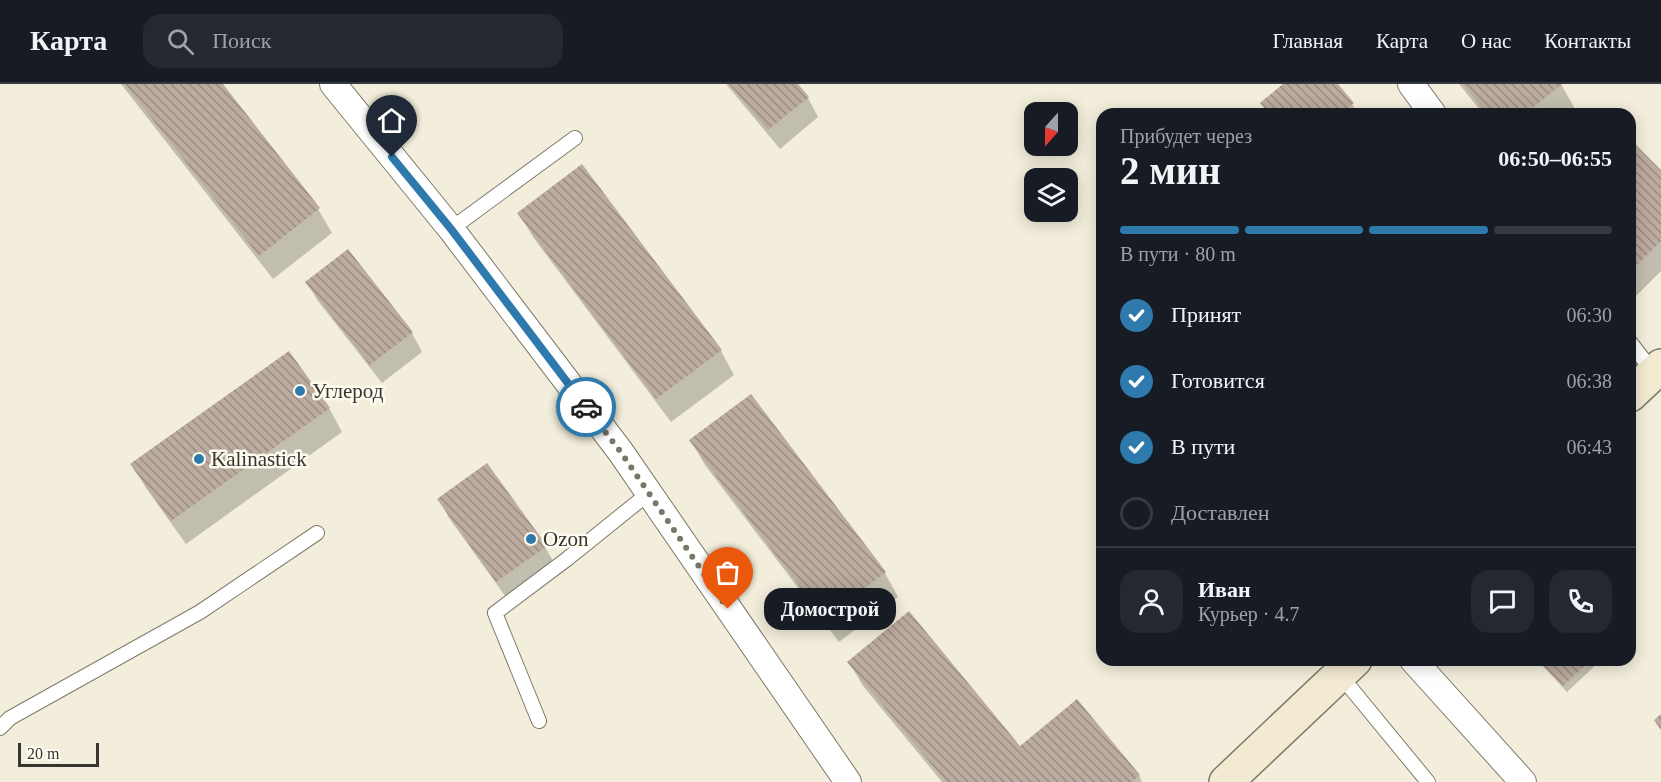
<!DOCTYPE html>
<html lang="ru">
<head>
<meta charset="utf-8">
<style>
  body { margin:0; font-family:Georgia,serif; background:#242831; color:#f1f3f6; height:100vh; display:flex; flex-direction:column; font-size:22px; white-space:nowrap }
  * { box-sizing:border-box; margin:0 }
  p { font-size:20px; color:#9ea1a6 }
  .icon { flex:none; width:33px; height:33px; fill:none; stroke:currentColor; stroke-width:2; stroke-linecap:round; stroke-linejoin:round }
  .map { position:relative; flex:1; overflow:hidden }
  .side { position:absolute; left:1096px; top:24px; width:540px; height:558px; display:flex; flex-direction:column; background:#171b24; border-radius:18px; box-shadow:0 3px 15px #0003 }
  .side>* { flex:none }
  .needle { width:39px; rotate:201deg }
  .buttons { position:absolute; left:1024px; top:18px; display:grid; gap:12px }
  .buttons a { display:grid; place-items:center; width:54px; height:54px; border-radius:12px; background:#171b24; box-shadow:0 3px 15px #0003; font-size:30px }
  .scale { position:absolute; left:18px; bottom:15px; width:81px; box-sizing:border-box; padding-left:6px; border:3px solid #37352d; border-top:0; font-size:16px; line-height:21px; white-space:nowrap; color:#37352d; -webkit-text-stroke:4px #fefcf0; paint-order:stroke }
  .pin { position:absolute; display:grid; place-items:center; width:51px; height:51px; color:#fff; margin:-62px -26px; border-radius:50% 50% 50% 0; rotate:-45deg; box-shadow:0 0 6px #0007 }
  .pin .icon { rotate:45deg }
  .courier { position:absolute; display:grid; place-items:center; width:60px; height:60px; margin:-30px; border:4px solid #2f7aad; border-radius:50%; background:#fff; color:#222; box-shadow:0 2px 8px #0007 }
  .bubble { position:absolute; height:42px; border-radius:18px; background:#171b24; box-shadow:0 3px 15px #0003; font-size:20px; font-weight:700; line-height:42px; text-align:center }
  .headline em { font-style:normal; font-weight:700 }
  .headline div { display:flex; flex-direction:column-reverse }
  .headline { display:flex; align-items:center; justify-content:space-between; height:102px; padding:0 24px }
  h1 { font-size:39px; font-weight:700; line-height:45px }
  .bar { display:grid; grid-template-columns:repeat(4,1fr); gap:9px 6px; align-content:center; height:72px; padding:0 24px }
  .bar i { height:8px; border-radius:4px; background:#363941 }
  .bar .current { background:#2f7aad }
  .bar p { grid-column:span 4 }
  .line { display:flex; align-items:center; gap:15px; padding:0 24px; border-top:2px solid #363941 }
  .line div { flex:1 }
  .round { display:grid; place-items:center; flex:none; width:63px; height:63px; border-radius:18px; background:#242831 }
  ol { padding:0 24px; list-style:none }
  li { display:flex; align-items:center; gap:18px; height:66px }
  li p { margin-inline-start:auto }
  li .icon { padding:6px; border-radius:50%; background:#2f7aad; color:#fff; stroke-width:4 }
  li:last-child { color:#9ea1a6 }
  li i { width:33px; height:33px; border:3px solid #363941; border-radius:50% }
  header { display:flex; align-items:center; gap:36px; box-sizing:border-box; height:84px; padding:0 30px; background:#171b24; border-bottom:2px solid #363941 }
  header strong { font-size:28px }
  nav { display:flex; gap:33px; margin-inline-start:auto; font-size:21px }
  .search { width:420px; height:54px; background:#242831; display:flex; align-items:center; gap:15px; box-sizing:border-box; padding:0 21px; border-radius:18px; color:#9ea1a6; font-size:22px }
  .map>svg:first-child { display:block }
  .shadow { fill:#0003 }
  .building { fill:url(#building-back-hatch) }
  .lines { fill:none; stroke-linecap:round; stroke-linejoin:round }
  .lane-casing { stroke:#7e7a69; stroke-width:16 }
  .street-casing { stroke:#7e7a69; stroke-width:28 }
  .secondary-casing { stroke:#7e7a69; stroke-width:36 }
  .lane { stroke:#fff; stroke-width:14 }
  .street { stroke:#fff; stroke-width:26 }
  .secondary { stroke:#f3ead2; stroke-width:33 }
  .done { stroke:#79766a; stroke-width:6; stroke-dasharray:0 10.8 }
  .route { stroke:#2f7aad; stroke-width:8 }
  .poi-dot { fill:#2f7aad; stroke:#fefcf0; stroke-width:2 }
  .labels { text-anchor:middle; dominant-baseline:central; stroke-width:5; stroke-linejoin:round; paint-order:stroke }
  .poi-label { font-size:21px; fill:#37352d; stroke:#fefcf0; text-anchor:start }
</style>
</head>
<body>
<header>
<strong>Карта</strong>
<div class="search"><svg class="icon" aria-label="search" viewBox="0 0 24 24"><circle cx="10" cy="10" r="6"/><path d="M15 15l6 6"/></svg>Поиск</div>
<nav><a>Главная</a><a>Карта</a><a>О нас</a><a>Контакты</a></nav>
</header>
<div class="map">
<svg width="1661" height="698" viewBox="0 0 1661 698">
  <defs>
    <pattern id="building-back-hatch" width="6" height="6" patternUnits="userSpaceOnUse" patternTransform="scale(1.5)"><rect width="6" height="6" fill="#bcab9f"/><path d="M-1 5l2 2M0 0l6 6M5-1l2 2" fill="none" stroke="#9a8c82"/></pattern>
  </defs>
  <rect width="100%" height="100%" fill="#f3eedb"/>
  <path class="shadow" d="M121,0H221L318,125L332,149L273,195Z
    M726,0H796L808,14L818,33L780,65Z
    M1285,0H1337L1359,30H1269L1262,19Z
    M1459,0H1561L1575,25L1568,30H1483Z
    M1630,57L1661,88V187L1635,213L1630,208Z
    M582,82L721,267L734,291L671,338L533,153L519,129Z
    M307,198L412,249L422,268L382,299L318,217Z
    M329,324L342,348L186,460L146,404L132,380Z
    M691,357L885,489L898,513L839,558L705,381Z
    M439,415L545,463L556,482L508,516L449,434Z
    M1537,576H1599L1600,577L1567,608Z
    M849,578L1020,664L1139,691L1142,698H942L863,602Z"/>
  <path class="building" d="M125,0H223L320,124L259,172Z
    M729,0H798L809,13L768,46Z
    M1283,0H1338L1354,19L1341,30H1270L1260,19Z
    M1463,0H1562L1525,30H1487Z
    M1630,55L1661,86V157L1630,188Z
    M582,80L722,266L656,315L517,129Z
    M348,165L413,248L370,281L305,198Z
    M289,267L330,324L171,437L130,380Z
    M751,310L886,488L824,535L689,356Z
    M487,379L547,462L496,498L437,415Z
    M909,527L1020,662L1077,615L1140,691L1131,698H946L847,578Z
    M1538,576H1591L1563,602Z
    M1661,630V646L1654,636Z"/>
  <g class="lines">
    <g class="lane-casing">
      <path id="lane" d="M451,145L575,54
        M1630,258L1654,289
        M1340,591L1428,698
        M539,637L495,529L567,475L649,409
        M0,644L10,634L200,528L317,449"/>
    </g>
    <g class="street-casing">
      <path id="street" d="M333,0L451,145L620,367L848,698
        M1411,0L1433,30
        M1413,576L1523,698"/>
    </g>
    <g class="secondary-casing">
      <path id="secondary" d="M1630,311L1661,282
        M1226,698L1355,576"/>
    </g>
    <use href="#lane" class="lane"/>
    <use href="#street" class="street"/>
    <use href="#secondary" class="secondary"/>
  </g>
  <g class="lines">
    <path class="done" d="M586,323L620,367L728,525"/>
    <path class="route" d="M392,73L451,145L586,323"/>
  </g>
  <g class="poi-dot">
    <circle cx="300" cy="307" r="6"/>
    <circle cx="199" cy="375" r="6"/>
    <circle cx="531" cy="455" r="6"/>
  </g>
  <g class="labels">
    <g class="poi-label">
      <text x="312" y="307">Углерод</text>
      <text x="211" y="375">Kalinastick</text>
      <text x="543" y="455">Ozon</text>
    </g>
  </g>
</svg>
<div class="buttons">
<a><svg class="needle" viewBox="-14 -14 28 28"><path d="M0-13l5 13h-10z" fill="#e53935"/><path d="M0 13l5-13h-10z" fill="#9ea1a6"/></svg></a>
<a><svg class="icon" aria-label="layers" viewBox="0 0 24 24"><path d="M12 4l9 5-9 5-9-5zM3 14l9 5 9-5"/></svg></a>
</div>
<div class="scale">20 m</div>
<div class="pin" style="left:728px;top:525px;background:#ea580c"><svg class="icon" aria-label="bag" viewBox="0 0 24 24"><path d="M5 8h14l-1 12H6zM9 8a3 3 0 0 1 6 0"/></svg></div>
<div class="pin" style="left:392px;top:73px;background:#1f2937"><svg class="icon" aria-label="home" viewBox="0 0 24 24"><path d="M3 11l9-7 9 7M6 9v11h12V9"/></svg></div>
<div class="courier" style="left:586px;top:323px"><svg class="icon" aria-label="car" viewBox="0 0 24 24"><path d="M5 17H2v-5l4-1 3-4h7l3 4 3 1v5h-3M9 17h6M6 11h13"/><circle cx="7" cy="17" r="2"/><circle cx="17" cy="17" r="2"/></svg></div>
<div class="bubble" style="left:764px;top:504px;width:132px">Домострой</div>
<section class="side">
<div class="headline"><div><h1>2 мин</h1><p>Прибудет через</p></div><em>06:50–06:55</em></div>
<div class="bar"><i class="current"></i><i class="current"></i><i class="current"></i><i></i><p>В пути · 80 m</p></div>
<ol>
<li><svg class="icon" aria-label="check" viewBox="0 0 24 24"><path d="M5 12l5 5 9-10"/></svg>Принят<p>06:30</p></li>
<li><svg class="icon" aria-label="check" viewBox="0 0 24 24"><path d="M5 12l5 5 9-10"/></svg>Готовится<p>06:38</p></li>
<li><svg class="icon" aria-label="check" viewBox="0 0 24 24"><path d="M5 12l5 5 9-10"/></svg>В пути<p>06:43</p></li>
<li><i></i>Доставлен</li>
</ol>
<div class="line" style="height:108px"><a class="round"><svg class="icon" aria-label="person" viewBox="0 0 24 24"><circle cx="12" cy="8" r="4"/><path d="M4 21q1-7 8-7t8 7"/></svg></a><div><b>Иван</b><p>Курьер · 4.7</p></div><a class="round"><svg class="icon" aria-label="chat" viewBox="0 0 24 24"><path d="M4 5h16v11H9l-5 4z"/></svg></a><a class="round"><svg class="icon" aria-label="phone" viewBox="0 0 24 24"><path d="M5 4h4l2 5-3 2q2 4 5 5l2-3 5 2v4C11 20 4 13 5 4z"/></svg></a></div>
</section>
</div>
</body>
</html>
